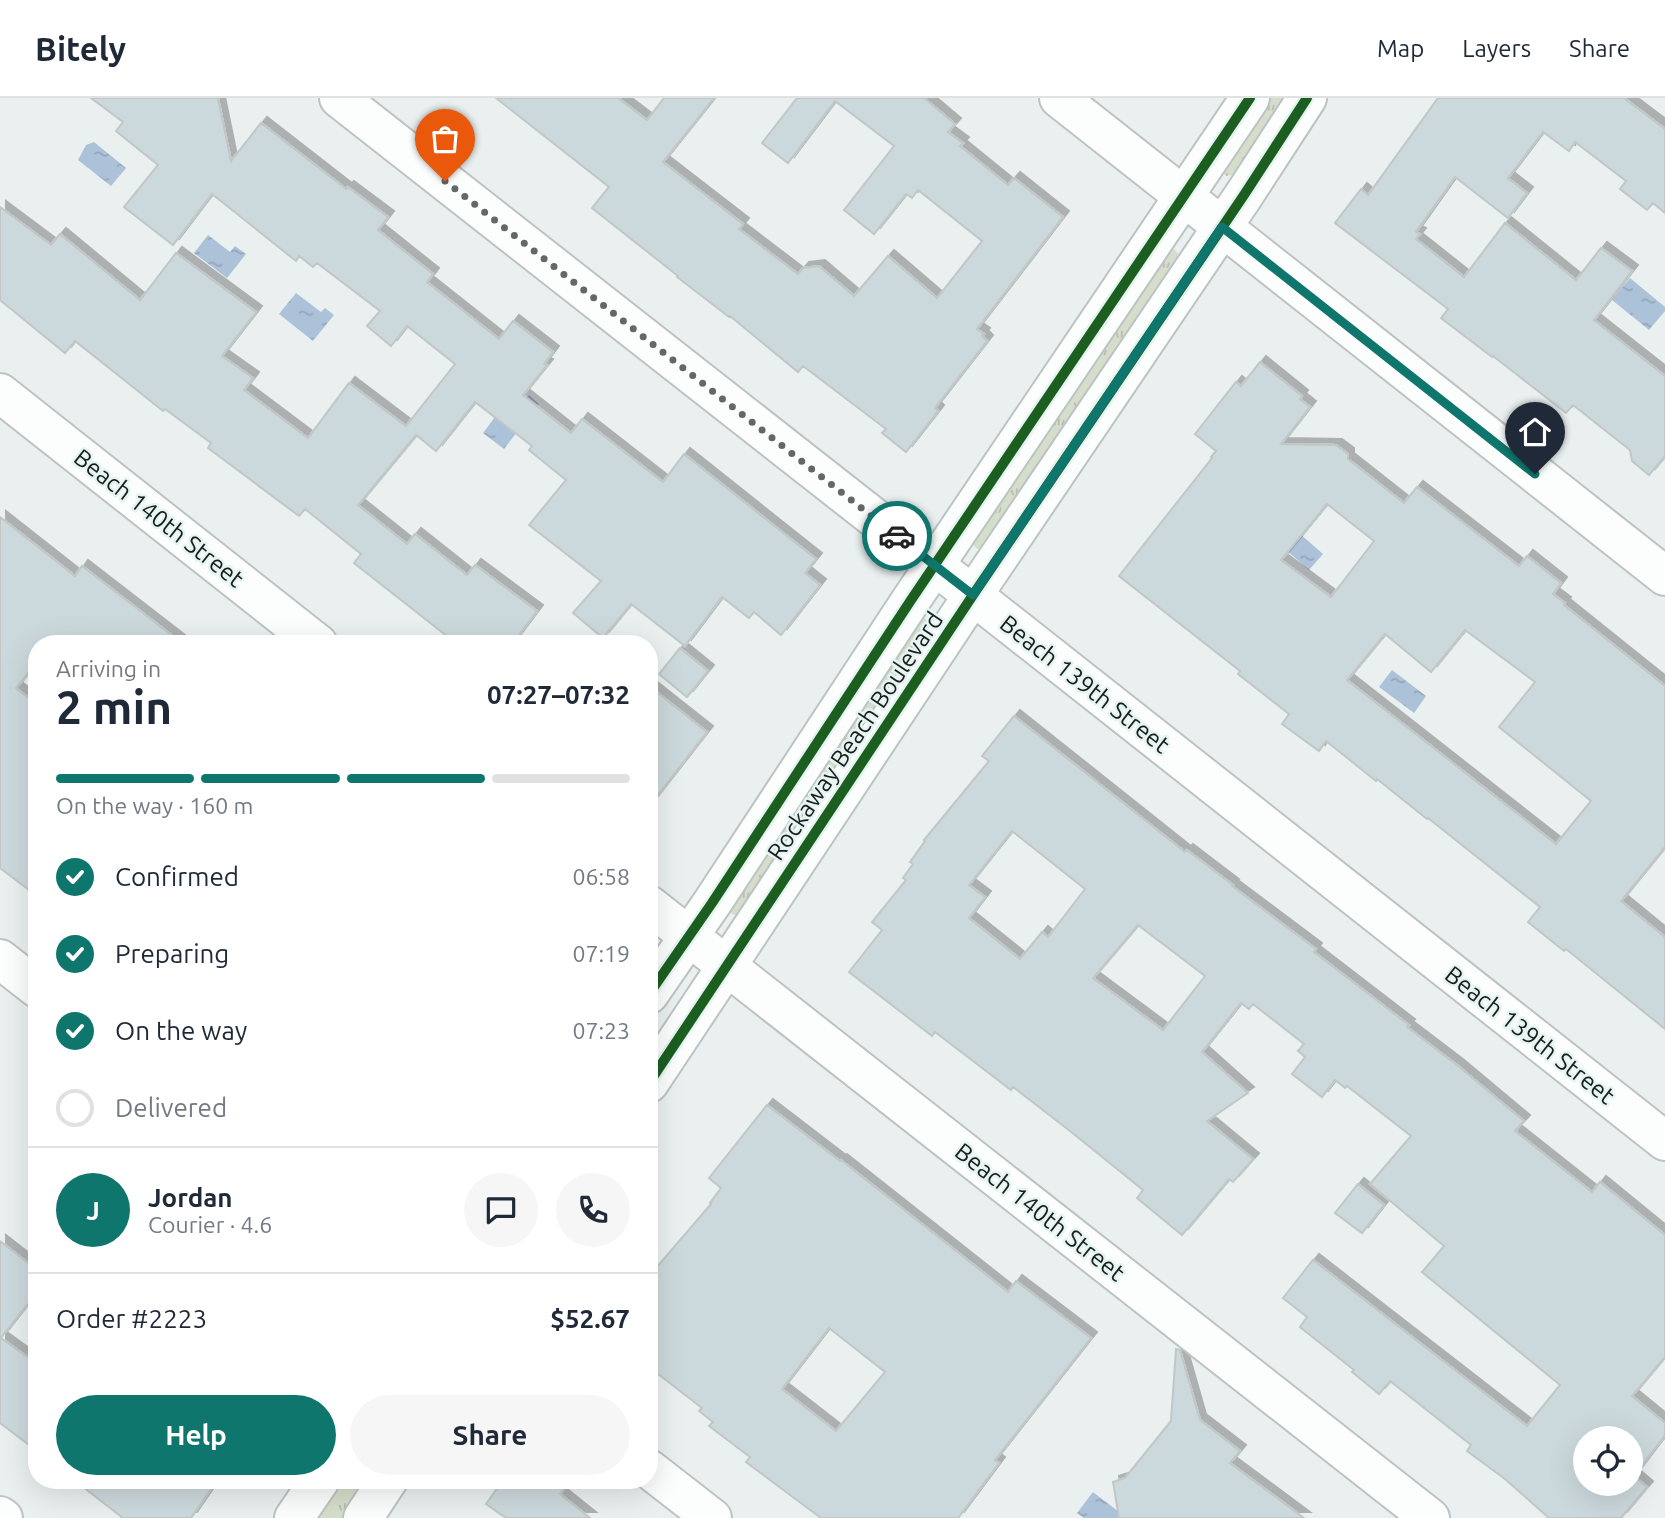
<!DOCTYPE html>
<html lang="en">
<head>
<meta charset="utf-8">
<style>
  body { margin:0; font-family:Ubuntu,sans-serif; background:#f6f6f7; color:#1f2937; height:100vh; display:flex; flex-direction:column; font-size:26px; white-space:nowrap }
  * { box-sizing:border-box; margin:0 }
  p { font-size:23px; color:#747a83 }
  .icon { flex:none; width:38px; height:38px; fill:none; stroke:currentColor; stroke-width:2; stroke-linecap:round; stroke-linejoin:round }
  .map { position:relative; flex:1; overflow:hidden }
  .side { position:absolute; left:28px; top:537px; width:630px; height:854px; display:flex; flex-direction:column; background:#fff; border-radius:28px; box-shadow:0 7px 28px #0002 }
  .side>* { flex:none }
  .fabs { position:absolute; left:1573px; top:1328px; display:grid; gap:14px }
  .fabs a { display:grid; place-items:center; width:70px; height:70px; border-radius:50%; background:#fff; box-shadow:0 7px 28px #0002; font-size:35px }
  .pin { position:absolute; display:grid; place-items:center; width:60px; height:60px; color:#fff; margin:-72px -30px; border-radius:50% 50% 50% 0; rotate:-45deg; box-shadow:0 0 7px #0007 }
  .pin .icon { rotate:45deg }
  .courier { position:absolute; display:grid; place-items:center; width:70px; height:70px; margin:-35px; border:5px solid #0f766e; border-radius:50%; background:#fff; color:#222; box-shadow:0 2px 9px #0007 }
  .summary em { font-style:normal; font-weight:600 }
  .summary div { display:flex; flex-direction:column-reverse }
  .summary { display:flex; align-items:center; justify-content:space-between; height:119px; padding:0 28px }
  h1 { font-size:46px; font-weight:600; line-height:52px }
  .bar { display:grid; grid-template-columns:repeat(4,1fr); gap:10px 7px; align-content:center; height:84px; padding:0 28px }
  .bar i { height:9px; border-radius:5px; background:#e0e1e3 }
  .bar .current { background:#0f766e }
  .bar p { grid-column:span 4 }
  .line { display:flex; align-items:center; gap:18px; padding:0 28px; border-top:2px solid #e0e1e3 }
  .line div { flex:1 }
  .round { display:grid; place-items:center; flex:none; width:74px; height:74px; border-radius:37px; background:#f6f6f7 }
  ol { padding:0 28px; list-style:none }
  li { display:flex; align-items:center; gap:21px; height:77px }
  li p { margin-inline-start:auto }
  li .icon { padding:7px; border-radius:50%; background:#0f766e; color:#fff; stroke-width:4 }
  li:last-child { color:#747a83 }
  li i { width:38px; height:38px; border:4px solid #e0e1e3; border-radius:50% }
  .primary-button { display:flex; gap:14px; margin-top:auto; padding:14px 28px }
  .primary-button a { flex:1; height:80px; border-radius:42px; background:#0f766e; color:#fff; font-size:28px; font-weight:600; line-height:80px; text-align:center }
  .primary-button a+a { background:#f6f6f7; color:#1f2937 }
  header { display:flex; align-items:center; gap:42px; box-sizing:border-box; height:98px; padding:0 35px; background:#fff; border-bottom:2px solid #e0e1e3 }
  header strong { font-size:33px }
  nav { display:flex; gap:38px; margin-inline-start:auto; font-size:24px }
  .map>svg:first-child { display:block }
  .grass { fill:url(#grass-tufts) }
  .water { fill:url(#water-ripples) }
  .building { fill:#ccd9dc; stroke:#c1c6c6; stroke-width:2; fill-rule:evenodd; filter:url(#shadow) }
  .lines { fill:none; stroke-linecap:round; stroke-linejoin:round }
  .minor-casing { stroke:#bdc3c2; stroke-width:42 }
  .tertiary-casing { stroke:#bdc3c2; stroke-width:42 }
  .minor { stroke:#fcfdfd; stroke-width:38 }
  .tertiary { stroke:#fcfdfd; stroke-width:38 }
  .cycleway-casing { stroke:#e6f4f2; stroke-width:15 }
  .cycleway { stroke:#1b5e20; stroke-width:10 }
  .done { stroke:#626767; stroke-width:7; stroke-dasharray:0 12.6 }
  .route { stroke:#0f766e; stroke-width:9 }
  .labels { text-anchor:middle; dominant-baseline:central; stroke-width:5; stroke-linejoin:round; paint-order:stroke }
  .street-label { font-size:24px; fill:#181d1d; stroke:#e6f4f2 }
</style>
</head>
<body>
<header>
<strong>Bitely</strong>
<nav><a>Map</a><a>Layers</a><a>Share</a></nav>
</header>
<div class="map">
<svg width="1665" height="1420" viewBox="0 0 1665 1420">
  <defs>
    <pattern id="grass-tufts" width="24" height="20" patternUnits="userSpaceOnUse" patternTransform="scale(1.75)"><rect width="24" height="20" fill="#d5decb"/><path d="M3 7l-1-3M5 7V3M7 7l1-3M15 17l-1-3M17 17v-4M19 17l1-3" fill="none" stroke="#b6beae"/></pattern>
    <pattern id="water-ripples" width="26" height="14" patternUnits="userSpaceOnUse" patternTransform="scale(1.75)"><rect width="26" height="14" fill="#acc2d9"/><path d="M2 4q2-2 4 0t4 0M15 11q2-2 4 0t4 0" fill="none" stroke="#93a6ba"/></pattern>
    <filter id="shadow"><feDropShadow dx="6" dy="-6" stdDeviation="0" flood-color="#0004"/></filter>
  </defs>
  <rect width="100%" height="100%" fill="#eaf0f0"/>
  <path class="grass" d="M1265,0H1287L1237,76L1226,78L1222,73Z
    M1170,150C1177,152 1179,155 1179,163L981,452L976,450L972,445Z
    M922,520L929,522L931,527L743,815C735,818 732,818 727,811Z
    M336,1383H371L346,1420H311Z"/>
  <path class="water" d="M94,44L126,70L111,88L78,62L86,47Z
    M208,137L230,154L235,148L246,156L227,180L194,155Z
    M1630,180L1665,209V213L1649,232L1612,202Z
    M296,195L321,214L325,210L334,217L313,243L279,216Z
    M529,297L539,306L504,351L483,335L501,311L524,303Z
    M1299,435L1323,456L1309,472L1278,445Z
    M1392,572L1426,598L1414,615L1379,589Z
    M1093,1394L1127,1420H1084L1077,1415Z"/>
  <path class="building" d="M91,0H218L231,63L261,25L346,91L348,89L388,119L378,132L433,176L427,184L499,241L513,223L553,254L544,266L547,267L523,297L571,335L582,321L663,384L684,356L816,461L805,475L820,487L781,537L754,514L749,520L722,499L685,548L631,506L603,540L573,515L601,483L529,427L566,382L529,352L532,348L475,304L436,353L416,337L358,407L407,446L415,436L467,477L475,467L537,513L512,546H457L354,465L361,456L305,411L299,418L208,350L211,345L165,311L163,313L75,243L65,255L0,202V109L51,147L60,136L140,202L176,155L256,214L222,258L253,280L244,292L308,340L349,285L406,328L455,266L407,228L391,248L367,228L380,213L317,165L313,169L299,158L296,163L212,96L173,147L124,109L158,67L116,33L123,24Z
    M496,0H618L647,22L664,0H714L663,64L743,126L739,131L798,176L803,170L819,168L854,198L888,158L937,200L982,143L918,92L912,100L906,96L874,136L844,112L894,48L835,3L788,65L762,45L797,0H924L955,26L948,34L963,45L960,48L1008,87L1014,80L1063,119L977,231L984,236L982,238L987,243L935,310L938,313L906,354L882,335L886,331L803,268L798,274L730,218L729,219L677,179L678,178L592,110L609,89Z
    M1438,0H1624L1665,31V115L1653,105L1647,112L1620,91L1626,83L1575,44L1569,53L1543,34L1508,80L1527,95L1508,120L1455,79L1416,134L1420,136L1416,141L1464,179L1505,125L1576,182L1601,150L1632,173L1594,222L1665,278V358L1649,377L1632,363L1630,352L1573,307L1566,315L1493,258L1492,259L1441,220L1448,211L1335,125L1361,91L1368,97Z
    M1260,264L1302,298L1300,301L1310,309L1281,346L1336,347L1348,356V361L1404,405L1417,389L1519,468L1527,458L1561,485L1553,496L1565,505L1564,507L1665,588V749L1621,803L1665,839V931L1566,851L1564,853L1528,824L1540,809L1428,720L1427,721L1377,681L1376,683L1326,643L1319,653L1282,626L1289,616L1238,576L1240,573L1119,478L1212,360L1211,359L1216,353L1195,336L1236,284L1241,288ZM1327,406L1374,443L1331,499L1281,462ZM1465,532L1535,584L1499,629L1591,703L1556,746L1347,582L1385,536L1431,574Z
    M0,419L75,478L82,468L183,546H37V564L16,590L37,607V798L0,770Z
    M680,550L708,573L687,599L659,576Z
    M649,588L707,634L649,708Z
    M1014,618L1185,754L1187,752L1233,787L1232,788L1316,851L1314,854L1409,927L1407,929L1457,967L1524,1023L1515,1033L1592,1094L1600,1084L1665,1137V1259L1632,1298L1665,1325V1337L1634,1378L1647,1389L1621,1420H1549L1505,1381L1467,1353L1471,1347L1390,1283L1379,1296L1352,1274L1354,1272L1300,1229L1307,1219L1283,1200L1313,1162L1527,1328L1560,1287L1422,1174L1444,1148L1370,1086L1411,1038L1347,988L1345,990L1335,982L1322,999L1292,976L1305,959L1298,953L1304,946L1253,906L1249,911L1241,905L1202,954L1248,995L1207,1023L1253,1061L1233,1084L1229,1081L1182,1137L1137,1100L1143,1092L1070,1033L1013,989L1011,992L935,934L932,938L849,874L882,832L872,824L906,782L903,780L913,766L910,764L925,743L924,742L989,663L982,658ZM1012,733L1085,791L1048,839L1042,834L1020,861L969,820L985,799L969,787ZM1138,827L1205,878L1163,932L1093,880ZM1586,1340H1631V1386H1586Z
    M767,1007L840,1063L841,1062L1008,1194L1016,1183L1091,1240L995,1362L999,1365L958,1420H821L746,1364L750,1359L709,1328L713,1324L699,1313L702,1310L649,1269V1178L711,1106L710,1105L721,1090L709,1080ZM829,1230L885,1274L836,1333L782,1291Z
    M1358,1086L1384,1107L1362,1135L1335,1115Z
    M0,1143L37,1172V1194L1,1240L37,1266V1353L0,1325Z
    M1176,1251L1180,1252L1200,1322L1240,1353L1230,1365L1304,1420H1119L1113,1384L1125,1380L1171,1323Z
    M74,1382H217L191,1420H123Z
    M503,1382H570L560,1396L590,1420H506L486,1406Z"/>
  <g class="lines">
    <g class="minor-casing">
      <path id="minor" d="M339,0L1007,524L1665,1043
        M1059,0L1665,478
        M0,295L318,546
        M649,807L1430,1420
        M0,861L37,890
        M649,1371L712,1420
        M0,1418L3,1420"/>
    </g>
    <g class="tertiary-casing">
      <path id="tertiary" d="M649,896L712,805L911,502L1250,0
        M649,985L973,497L1244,97L1307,0
        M294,1420L320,1382
        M363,1420L388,1382"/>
    </g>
    <use href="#minor" class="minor"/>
    <use href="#tertiary" class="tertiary"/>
    <g class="cycleway-casing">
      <path id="cycleway" d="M649,896L712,805L911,502L1250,0
        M649,985L973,497L1244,97L1307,0"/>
    </g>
    <use href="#cycleway" class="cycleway"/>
  </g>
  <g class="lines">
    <path class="done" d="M445,83L897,438"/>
    <path class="route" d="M897,438L973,497L1222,129L1535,376"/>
  </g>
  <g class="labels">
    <g class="street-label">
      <text transform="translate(159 420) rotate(38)">Beach 140th Street</text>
      <text transform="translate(1085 586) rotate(38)">Beach 139th Street</text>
      <text transform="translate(855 638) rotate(-56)">Rockaway Beach Boulevard</text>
      <text transform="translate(1530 937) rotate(38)">Beach 139th Street</text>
      <text transform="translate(1040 1114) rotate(38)">Beach 140th Street</text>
    </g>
  </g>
</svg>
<div class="fabs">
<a><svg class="icon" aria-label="locate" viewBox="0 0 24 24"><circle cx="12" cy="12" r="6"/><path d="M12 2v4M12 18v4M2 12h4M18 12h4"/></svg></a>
</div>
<div class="pin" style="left:445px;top:83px;background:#ea580c"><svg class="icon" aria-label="bag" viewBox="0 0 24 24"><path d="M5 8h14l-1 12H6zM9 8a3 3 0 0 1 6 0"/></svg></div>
<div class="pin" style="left:1535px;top:376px;background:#1f2937"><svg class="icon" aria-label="home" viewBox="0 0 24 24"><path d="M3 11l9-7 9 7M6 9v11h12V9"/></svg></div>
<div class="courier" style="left:897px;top:438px"><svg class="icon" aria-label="car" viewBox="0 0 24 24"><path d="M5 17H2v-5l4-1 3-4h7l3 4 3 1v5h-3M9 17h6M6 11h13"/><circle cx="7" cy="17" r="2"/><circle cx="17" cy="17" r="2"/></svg></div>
<section class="side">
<div class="summary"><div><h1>2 min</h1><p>Arriving in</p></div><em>07:27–07:32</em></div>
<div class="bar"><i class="current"></i><i class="current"></i><i class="current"></i><i></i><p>On the way · 160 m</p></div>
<ol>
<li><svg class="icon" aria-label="check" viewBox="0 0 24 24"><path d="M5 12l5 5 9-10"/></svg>Confirmed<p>06:58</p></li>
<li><svg class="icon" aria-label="check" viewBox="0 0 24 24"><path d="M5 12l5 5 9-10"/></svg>Preparing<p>07:19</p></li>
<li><svg class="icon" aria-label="check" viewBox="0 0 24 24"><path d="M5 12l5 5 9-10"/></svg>On the way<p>07:23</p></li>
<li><i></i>Delivered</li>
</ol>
<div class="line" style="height:126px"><b class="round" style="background:#0f766e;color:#fff">J</b><div><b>Jordan</b><p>Courier · 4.6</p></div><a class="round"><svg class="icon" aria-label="chat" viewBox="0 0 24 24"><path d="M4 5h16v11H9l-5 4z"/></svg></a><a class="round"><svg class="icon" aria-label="phone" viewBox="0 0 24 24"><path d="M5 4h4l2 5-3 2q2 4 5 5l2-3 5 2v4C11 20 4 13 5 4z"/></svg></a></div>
<div class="line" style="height:91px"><div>Order #2223</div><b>$52.67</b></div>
<div class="primary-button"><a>Help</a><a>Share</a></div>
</section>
</div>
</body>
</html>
